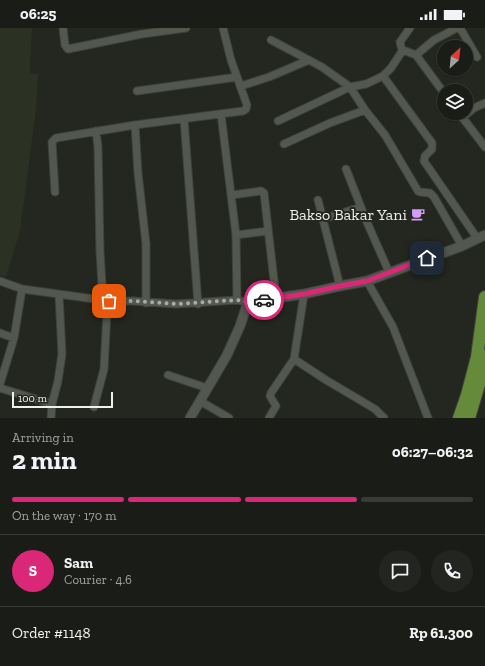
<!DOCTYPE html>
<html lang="en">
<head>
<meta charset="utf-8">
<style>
  body { margin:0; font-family:"Zilla Slab",serif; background:#232620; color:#f1f3f6; height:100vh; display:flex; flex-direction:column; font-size:15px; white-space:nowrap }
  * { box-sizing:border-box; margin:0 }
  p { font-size:13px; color:#9fa2a1 }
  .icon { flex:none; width:22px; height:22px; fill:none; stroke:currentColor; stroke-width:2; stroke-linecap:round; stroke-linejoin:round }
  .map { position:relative; height:390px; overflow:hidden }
  .side { display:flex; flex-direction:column; background:#1a1d17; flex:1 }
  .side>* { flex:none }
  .needle { width:26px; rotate:27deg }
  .controls { position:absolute; left:437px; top:12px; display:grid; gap:8px }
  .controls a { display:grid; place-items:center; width:36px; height:36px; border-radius:50%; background:#1a1d17; box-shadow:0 1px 3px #0004,0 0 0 1px #383b36; font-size:20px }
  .scale { position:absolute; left:12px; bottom:10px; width:101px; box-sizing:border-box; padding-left:4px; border:2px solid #eff2ec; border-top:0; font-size:11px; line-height:14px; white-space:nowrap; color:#eff2ec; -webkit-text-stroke:3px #23271f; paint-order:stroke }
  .pin { position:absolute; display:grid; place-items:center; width:34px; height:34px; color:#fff; margin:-17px; border-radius:8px; box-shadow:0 2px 6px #0006 }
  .courier { position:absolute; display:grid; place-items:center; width:40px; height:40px; margin:-20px; border:3px solid #db2777; border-radius:50%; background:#fff; color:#222; box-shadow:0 1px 5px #0007 }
  .head em { font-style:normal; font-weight:700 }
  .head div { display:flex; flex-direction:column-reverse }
  .head { display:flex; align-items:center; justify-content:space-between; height:68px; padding:0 12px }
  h1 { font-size:26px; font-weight:700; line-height:30px }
  .bar { display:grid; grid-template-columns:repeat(4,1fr); gap:6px 4px; align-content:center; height:48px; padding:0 12px }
  .bar i { height:5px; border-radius:3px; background:#383b36 }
  .bar .on { background:#db2777 }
  .bar p { grid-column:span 4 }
  .line { display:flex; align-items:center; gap:10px; padding:0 12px; border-top:1px solid #383b36 }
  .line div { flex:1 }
  .round { display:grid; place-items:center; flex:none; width:42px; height:42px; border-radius:21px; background:#232620 }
  .status { display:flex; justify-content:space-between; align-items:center; height:28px; padding:0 20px; background:#1a1d17; direction:ltr }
  .status svg { height:11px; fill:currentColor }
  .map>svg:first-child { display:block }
  .built { fill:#2b3224 }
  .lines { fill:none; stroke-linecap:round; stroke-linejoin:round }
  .minor-casing { stroke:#3e423b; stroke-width:9 }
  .tertiary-casing { stroke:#3e423b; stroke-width:11 }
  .trunk-casing { stroke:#3e423b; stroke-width:14 }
  .minor { stroke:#53584f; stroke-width:7 }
  .tertiary { stroke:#53584f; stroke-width:9 }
  .trunk { stroke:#648a3a; stroke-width:12 }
  .done { stroke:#a8aba4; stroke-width:4; stroke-dasharray:0 7.2 }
  .route { stroke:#db2777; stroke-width:5 }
  .labels { text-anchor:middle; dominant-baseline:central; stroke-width:4; stroke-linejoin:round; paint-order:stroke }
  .poi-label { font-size:16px; fill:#eff2ec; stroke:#23271f; text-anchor:end }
</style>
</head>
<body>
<div class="status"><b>06:25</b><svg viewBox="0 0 49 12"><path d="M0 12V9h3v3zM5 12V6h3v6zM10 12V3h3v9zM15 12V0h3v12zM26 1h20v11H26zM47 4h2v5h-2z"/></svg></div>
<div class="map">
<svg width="485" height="390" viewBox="0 0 485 390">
  <rect width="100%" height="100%" fill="#23271f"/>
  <path class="built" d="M0,0H32L30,46H38L36,81L20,203L6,249L0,247Z"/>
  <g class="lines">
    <g class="minor-casing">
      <path id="minor" d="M63,0L65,17L68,21L142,6L186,0
        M460,0L477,29
        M271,12L322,39L350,59L365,82L385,107L418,163L420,164L430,165L434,169L462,218
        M402,22L400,14L410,0
        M416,27L434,12L457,0
        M383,48L432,115V121L425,128L424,133L477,210
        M241,58L269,49L309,32
        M137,63L237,49
        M459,85L485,119
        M221,86L236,207L237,272
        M462,90L474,80L485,75
        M184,91L198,276
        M278,93L350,59L366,56L383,48L391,40L403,22L416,27L444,65
        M135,97L138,145L146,216V275
        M96,103L98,119L100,224L103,272
        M284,116L330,95L365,82
        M346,141L366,192L389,244
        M55,164L52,114L56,110L135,97L243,83L246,81L247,77L231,32L223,0
        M232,167L261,163L264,165L276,270
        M318,172L340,258
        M323,191L361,179
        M236,207L268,203
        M0,253L22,261L109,273H133L176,276L237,272L248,274
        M367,253L393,299L428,390
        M304,266L294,331L326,352L375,381L384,390
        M0,305L14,310
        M168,347L207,360
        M0,356L14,310L22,261
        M0,360L52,376
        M200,373L229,390
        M94,379L104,341L107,284L109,273
        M51,390L52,376L58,353L62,326L59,267
        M269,390L276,378L270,368L271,365L294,331"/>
    </g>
    <g class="tertiary-casing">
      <path id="tertiary" d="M190,390L227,327L240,298L248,274L304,266L340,258L367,253L462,218L485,207"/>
    </g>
    <g class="trunk-casing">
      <path id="trunk" d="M459,390L467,367L477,329L485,269
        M469,390L482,346L485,328"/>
    </g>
    <use href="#minor" class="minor"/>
    <use href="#tertiary" class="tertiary"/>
    <use href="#trunk" class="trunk"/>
  </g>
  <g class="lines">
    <path class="done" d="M109,273H133L176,276L237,272L248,274L264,272"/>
    <path class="route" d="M264,272L304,266L340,258L367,253L427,230"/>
  </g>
  <defs>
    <g id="cafe-bare" transform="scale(1.08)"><path d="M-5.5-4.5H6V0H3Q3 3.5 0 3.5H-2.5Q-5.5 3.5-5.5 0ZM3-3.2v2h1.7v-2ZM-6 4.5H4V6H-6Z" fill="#d49cfb" stroke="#23271f" stroke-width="2.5" paint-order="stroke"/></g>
  </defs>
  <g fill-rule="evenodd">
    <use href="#cafe-bare" x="418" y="186"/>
  </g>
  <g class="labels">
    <g class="poi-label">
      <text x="407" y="186">Bakso Bakar Yani</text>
    </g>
  </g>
</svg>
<div class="controls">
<a><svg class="needle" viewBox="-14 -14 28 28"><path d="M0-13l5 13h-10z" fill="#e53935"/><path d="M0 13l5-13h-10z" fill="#9fa2a1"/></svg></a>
<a><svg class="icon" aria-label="layers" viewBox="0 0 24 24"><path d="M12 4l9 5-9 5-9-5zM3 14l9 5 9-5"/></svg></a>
</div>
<div class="scale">100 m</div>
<div class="pin" style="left:109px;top:273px;background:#ea580c"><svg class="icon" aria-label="bag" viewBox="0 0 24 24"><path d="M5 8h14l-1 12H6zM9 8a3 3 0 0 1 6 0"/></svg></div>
<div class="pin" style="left:427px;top:230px;background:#1f2937"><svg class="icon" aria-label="home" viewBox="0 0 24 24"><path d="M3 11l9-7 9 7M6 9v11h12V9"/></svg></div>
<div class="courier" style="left:264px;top:272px"><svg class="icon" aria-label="car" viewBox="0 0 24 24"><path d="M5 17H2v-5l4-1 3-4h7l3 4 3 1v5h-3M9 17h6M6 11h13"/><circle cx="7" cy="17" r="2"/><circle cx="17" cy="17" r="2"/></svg></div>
</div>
<section class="side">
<div class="head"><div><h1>2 min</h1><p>Arriving in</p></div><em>06:27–06:32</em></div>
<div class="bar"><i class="on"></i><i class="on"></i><i class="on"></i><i></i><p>On the way · 170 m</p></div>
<div class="line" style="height:72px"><b class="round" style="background:#db2777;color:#fff">S</b><div><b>Sam</b><p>Courier · 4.6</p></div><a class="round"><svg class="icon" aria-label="chat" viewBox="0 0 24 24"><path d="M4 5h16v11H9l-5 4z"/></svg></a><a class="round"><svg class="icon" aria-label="phone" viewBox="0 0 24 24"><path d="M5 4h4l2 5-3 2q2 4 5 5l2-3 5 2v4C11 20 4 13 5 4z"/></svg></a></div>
<div class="line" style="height:52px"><div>Order #1148</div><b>Rp 61,300</b></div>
</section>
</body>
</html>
